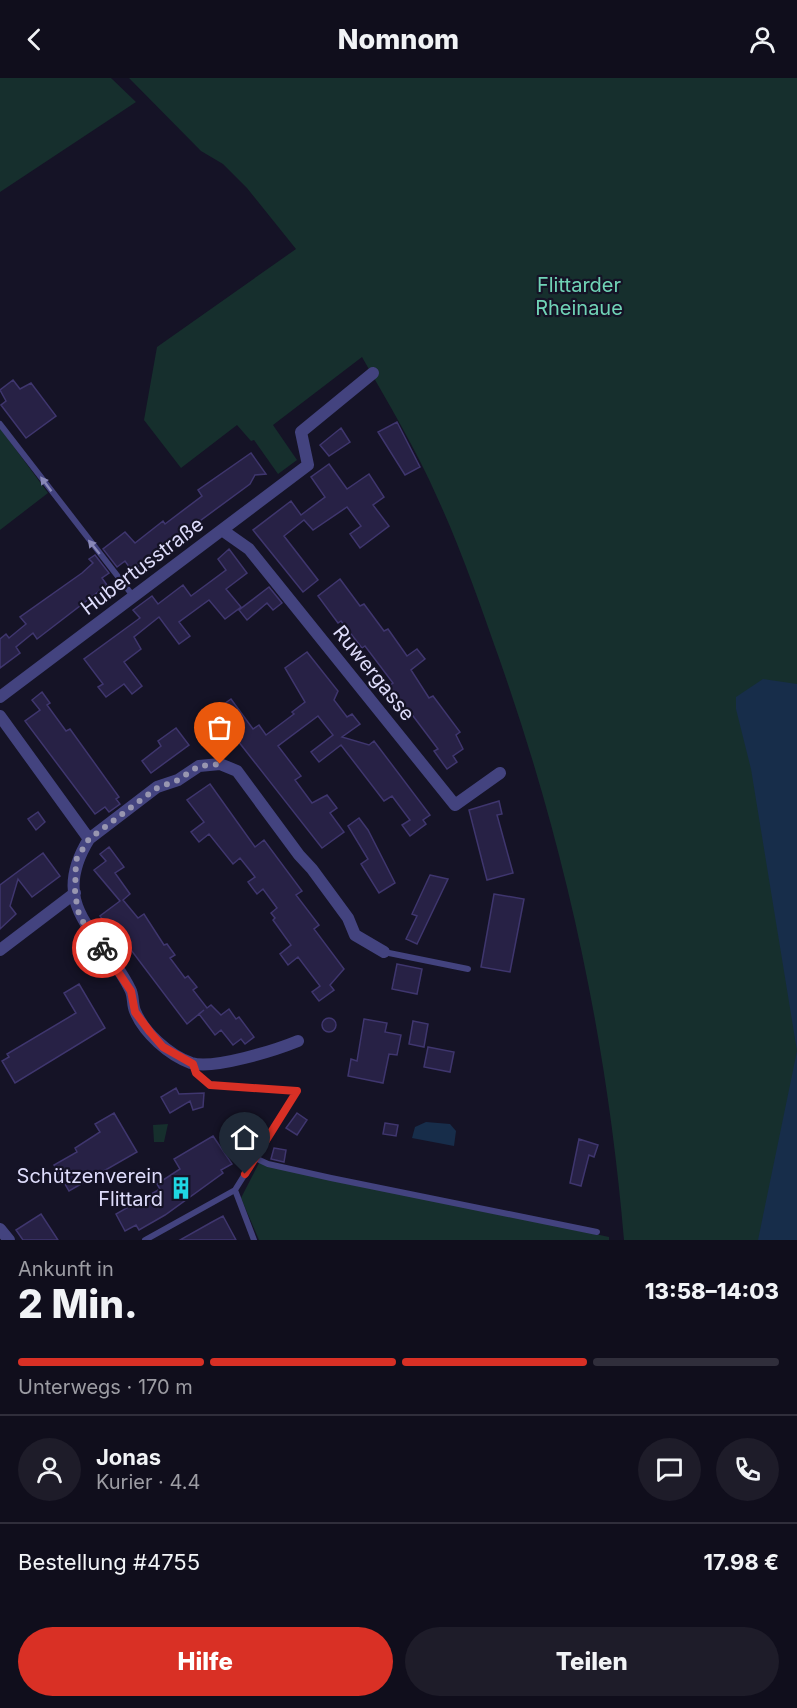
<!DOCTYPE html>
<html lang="de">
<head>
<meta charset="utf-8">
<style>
  body { margin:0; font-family:Inter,sans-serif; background:#1e1c29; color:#f1f3f6; height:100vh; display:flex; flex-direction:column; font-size:22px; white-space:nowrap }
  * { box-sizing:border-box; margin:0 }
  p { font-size:20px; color:#9c9ca3 }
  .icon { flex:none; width:33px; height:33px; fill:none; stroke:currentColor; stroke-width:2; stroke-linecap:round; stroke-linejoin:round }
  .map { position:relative; height:1162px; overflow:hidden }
  .side { display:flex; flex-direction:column; background:#100e1c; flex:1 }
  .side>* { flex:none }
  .pin { position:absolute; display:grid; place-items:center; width:51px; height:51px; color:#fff; margin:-62px -26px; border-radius:50% 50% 50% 0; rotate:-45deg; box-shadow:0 0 6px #0007 }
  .pin .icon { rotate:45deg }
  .courier { position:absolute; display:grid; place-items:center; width:60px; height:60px; margin:-30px; border:4px solid #d93025; border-radius:50%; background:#fff; color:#222; box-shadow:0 2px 8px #0007 }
  .overview em { font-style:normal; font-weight:800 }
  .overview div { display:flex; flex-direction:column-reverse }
  .overview { display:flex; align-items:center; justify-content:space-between; height:102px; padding:0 18px }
  h1 { font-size:39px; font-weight:800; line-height:45px }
  .bar { display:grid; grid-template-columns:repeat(4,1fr); gap:9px 6px; align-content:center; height:72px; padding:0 18px }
  .bar i { height:8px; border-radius:4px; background:#302e3b }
  .bar .current { background:#d93025 }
  .bar p { grid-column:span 4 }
  .line { display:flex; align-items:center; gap:15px; padding:0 18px; border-top:2px solid #302e3b }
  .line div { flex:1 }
  .round { display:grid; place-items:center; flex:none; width:63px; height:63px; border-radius:32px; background:#1e1c29 }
  .action { display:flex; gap:12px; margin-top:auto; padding:12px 18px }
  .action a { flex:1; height:69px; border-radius:36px; background:#d93025; color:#fff; font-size:24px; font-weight:800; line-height:69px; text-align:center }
  .action a+a { background:#1e1c29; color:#f1f3f6 }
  header { display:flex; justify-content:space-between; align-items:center; height:78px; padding:0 18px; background:#100e1c; font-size:27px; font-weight:800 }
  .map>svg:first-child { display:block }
  .green { fill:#162f2d }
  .water { fill:#172d4a }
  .building { fill:#272145; stroke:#3f366e; stroke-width:1.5 }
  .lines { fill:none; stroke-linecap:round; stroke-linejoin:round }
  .service { stroke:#43437f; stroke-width:6 }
  .minor { stroke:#43437f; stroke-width:12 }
  .oneway { fill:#8988b7 }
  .done { stroke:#9896b0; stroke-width:6; stroke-dasharray:0 10.8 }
  .route { stroke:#d93025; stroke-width:8 }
  .labels { text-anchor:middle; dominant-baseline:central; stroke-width:4.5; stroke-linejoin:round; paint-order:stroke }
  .park-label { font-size:20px; fill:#70d3b6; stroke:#151326 }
  .street-label { font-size:20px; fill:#dedcfb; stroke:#151326 }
  .poi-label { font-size:20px; fill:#dedcfb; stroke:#151326; text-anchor:end }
</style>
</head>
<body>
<header><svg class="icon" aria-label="back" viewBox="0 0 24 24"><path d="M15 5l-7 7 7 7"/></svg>Nomnom<svg class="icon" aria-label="person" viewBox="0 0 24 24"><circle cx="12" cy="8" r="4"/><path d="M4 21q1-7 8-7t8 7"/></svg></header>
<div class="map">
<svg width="797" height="1162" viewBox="0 0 797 1162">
  <rect width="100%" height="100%" fill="#151326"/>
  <path class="green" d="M0,0H111L136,24L0,114Z
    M129,0H797V1162H624C607,961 566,770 499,580C480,526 461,471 437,419C416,371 388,325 362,279L273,347L297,382L278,396L254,362L251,363L237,347L181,390L144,342L157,269L296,171L247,110L223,86L201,73Z
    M0,350L48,415L0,452Z
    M168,1046L164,1064H154L153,1047Z
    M260,1083L609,1159V1162H259L241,1120Z"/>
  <path class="water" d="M763,601L797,606V1162H758L797,973L751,691L736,631V619Z
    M426,1044L450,1046L456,1053L454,1068L412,1060L415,1049Z"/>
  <path class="building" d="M13,302L20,311L31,305L56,338L26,360L1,327L6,323L0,312Z
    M397,344L420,389L405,397L378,354Z
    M341,350L350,364L329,378L320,367Z
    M251,375L266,396L255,397L250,406L132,493L125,483L117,489L103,471L125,454L135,465L163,443L165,446L202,418L198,412Z
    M329,386L347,411L369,396L384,419L373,427L389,448L360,470L350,456L361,448L347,429L313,452L304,442L284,458L318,502L303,514L253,452L291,423L301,437L325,419L311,399Z
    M229,471L247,495L226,511L241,529L225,541L209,522L179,544L190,558L179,566L159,539L134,559L141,571L124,584L142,608L132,616L124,606L106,619L98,609L103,606L84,581L140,540L133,532L152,518L158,526L183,507L191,518L226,492L218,481Z
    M95,477L109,495L102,500L107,507L37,561L33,555L16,569L20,575L0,590V561L6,556L9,560L26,546L20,539L82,495L93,485L89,481Z
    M340,501L360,528L364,526L384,553L388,551L407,578L417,571L425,581L411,592L429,620L433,618L460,654L456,657L463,671L453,678L457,684L447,691L434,673L438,671L410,634L407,637L386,610L393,605L365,568L362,570L341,543L338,545L318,518Z
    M269,509L282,525L273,532L267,525L247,542L239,532Z
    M307,574L338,613L334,622L347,639L352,636L360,646L342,659L369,667L374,663L430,737L423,742L426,746L410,758L402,747L410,742L392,718L384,723L341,667L319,684L311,674L333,657L318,638L278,668L301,698L295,702L312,725L327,717L337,730L330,735L344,754L322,770L238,663L217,631L231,621L253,651L259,647L266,657L294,636L292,634L305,624L285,590Z
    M42,614L50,625L47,627L66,653L70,651L119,719L116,721L120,726L109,734L105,729L95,736L25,643L40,632L32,622Z
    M176,650L189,667L151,695L142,683L161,668L158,663Z
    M210,706L255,769L264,762L302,813L296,817L319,847L314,851L344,891L330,907L334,912L319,923L312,914L320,908L298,879L288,887L280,876L291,867L273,842L275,840L271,835L277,830L263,811L257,816L248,804L255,799L248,790L240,780L233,786L209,756L199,764L191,754L204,744L187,722Z
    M499,723L502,736L497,737L513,795L487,802L469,732Z
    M38,734L45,744L36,752L28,741Z
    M359,740L368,752L395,805L379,815L361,786L368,781L348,748Z
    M109,769L124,789L115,795L130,816L123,822L138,840L144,836L164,867L167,866L175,877L170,880L185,900L188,898L197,909L193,912L207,930L211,927L221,937L229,931L236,941L239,939L254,959L245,966L241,961L233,967L221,952L215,957L199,936L204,932L187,946L119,856L115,859L100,838L120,823L94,792L106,783L100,776Z
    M43,775L60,798L32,819L18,801L10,828L16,836L0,851V807Z
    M430,797L448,801L417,866L406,861L417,838L412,836Z
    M494,816L524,821L510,894L481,889Z
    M397,886L422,891L417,916L392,911Z
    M79,906L105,950L15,1005L2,983L9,979L7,976L76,935L64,915Z
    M322 947a7 7 0 1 1 14 0a7 7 0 1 1-14 0Z
    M364,941L387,945L385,954L401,957L397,977L389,976L383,1005L348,998L351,981L357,983Z
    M413,943L428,946L424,969L409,966Z
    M428,969L454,974L450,994L424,989Z
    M176,1010L179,1016L204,1015L203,1029L193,1032L190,1023L170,1035L161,1019Z
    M114,1035L137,1074L69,1113L54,1087L77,1074L75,1070L100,1054L95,1046Z
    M297,1035L307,1042L297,1057L286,1050Z
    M385,1045L398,1047L396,1058L383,1056Z
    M213,1058L232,1086L221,1092L223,1095L165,1137L139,1152L136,1147L125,1153L116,1136L160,1111L157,1106L180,1091L174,1081Z
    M579,1061L598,1067L594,1079L589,1077L581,1108L570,1105Z
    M238,1063L257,1067L244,1078Z
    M274,1070L286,1072L284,1084L271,1081Z
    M41,1136L58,1162H23L16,1152Z
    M223,1138L236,1162H180L212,1144Z"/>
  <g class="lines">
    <path class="service" d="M0,346L133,518
      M384,874L468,891
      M255,1080L268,1086L331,1100L597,1154
      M235,1112L254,1162
      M145,1162L235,1112L297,1013L210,1007L196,995L193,986"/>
    <path class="minor" d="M222,452L249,471L455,727L500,695
      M0,619L308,387L301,354L373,295
      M0,638L89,761L157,709L178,702L199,688L220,686L237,693L299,777L312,791L348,840L355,857L384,874
      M89,761C46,831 103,855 130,911C134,918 132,926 135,933C144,955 169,977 191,985C213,992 276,972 298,963
      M0,872L75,815
      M0,1151L9,1162"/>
  </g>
  <defs><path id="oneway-solid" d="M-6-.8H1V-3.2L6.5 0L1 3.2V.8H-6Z" transform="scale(1.5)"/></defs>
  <g class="oneway">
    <use href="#oneway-solid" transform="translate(46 406) rotate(-127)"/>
    <use href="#oneway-solid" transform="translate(94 469) rotate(-129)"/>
  </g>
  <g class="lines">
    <path class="done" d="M102,870L87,852L78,833L75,815L76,782L89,761L157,710L178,702L199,688L220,686"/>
    <path class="route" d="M102,870L131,913L135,934L150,954L163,969L193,986L196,995L210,1007L297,1013L245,1096"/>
  </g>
  <defs>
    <g id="building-bare" transform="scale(1.8)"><path d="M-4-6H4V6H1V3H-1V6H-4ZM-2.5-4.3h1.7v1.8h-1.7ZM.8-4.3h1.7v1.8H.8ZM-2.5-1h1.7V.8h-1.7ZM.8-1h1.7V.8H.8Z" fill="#1fd7e3" stroke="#151326" stroke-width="2.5" paint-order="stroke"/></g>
  </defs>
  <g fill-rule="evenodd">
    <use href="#building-bare" x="181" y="1110"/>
  </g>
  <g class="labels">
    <g class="park-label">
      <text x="579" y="207">Flittarder<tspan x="579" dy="23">Rheinaue</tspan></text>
    </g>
    <g class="street-label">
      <text transform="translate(142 488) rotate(-37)">Hubertusstraße</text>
      <text transform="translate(374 595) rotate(51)">Ruwergasse</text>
    </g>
    <g class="poi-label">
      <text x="163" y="1098">Schützenverein<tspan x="163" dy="23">Flittard</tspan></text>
    </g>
  </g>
</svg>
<div class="pin" style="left:220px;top:686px;background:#ea580c"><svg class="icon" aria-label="bag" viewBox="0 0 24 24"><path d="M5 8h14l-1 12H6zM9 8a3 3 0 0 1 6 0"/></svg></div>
<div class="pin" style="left:245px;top:1096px;background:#1f2937"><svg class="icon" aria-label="home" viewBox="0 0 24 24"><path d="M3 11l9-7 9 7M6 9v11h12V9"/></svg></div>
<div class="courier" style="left:102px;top:870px"><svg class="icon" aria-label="bike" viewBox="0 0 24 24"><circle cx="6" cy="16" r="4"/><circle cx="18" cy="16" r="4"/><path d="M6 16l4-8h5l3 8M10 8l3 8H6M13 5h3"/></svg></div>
</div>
<section class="side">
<div class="overview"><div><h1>2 Min.</h1><p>Ankunft in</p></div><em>13:58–14:03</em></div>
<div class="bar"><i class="current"></i><i class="current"></i><i class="current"></i><i></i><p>Unterwegs · 170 m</p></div>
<div class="line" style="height:108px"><a class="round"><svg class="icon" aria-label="person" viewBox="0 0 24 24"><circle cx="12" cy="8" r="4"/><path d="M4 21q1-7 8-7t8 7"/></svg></a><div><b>Jonas</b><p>Kurier · 4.4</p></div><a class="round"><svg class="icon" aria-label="chat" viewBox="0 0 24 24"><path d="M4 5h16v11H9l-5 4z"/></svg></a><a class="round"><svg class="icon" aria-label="phone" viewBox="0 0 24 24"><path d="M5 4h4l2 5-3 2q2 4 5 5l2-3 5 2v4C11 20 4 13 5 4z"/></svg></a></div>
<div class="line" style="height:78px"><div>Bestellung #4755</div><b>17.98 €</b></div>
<div class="action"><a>Hilfe</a><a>Teilen</a></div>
</section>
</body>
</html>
